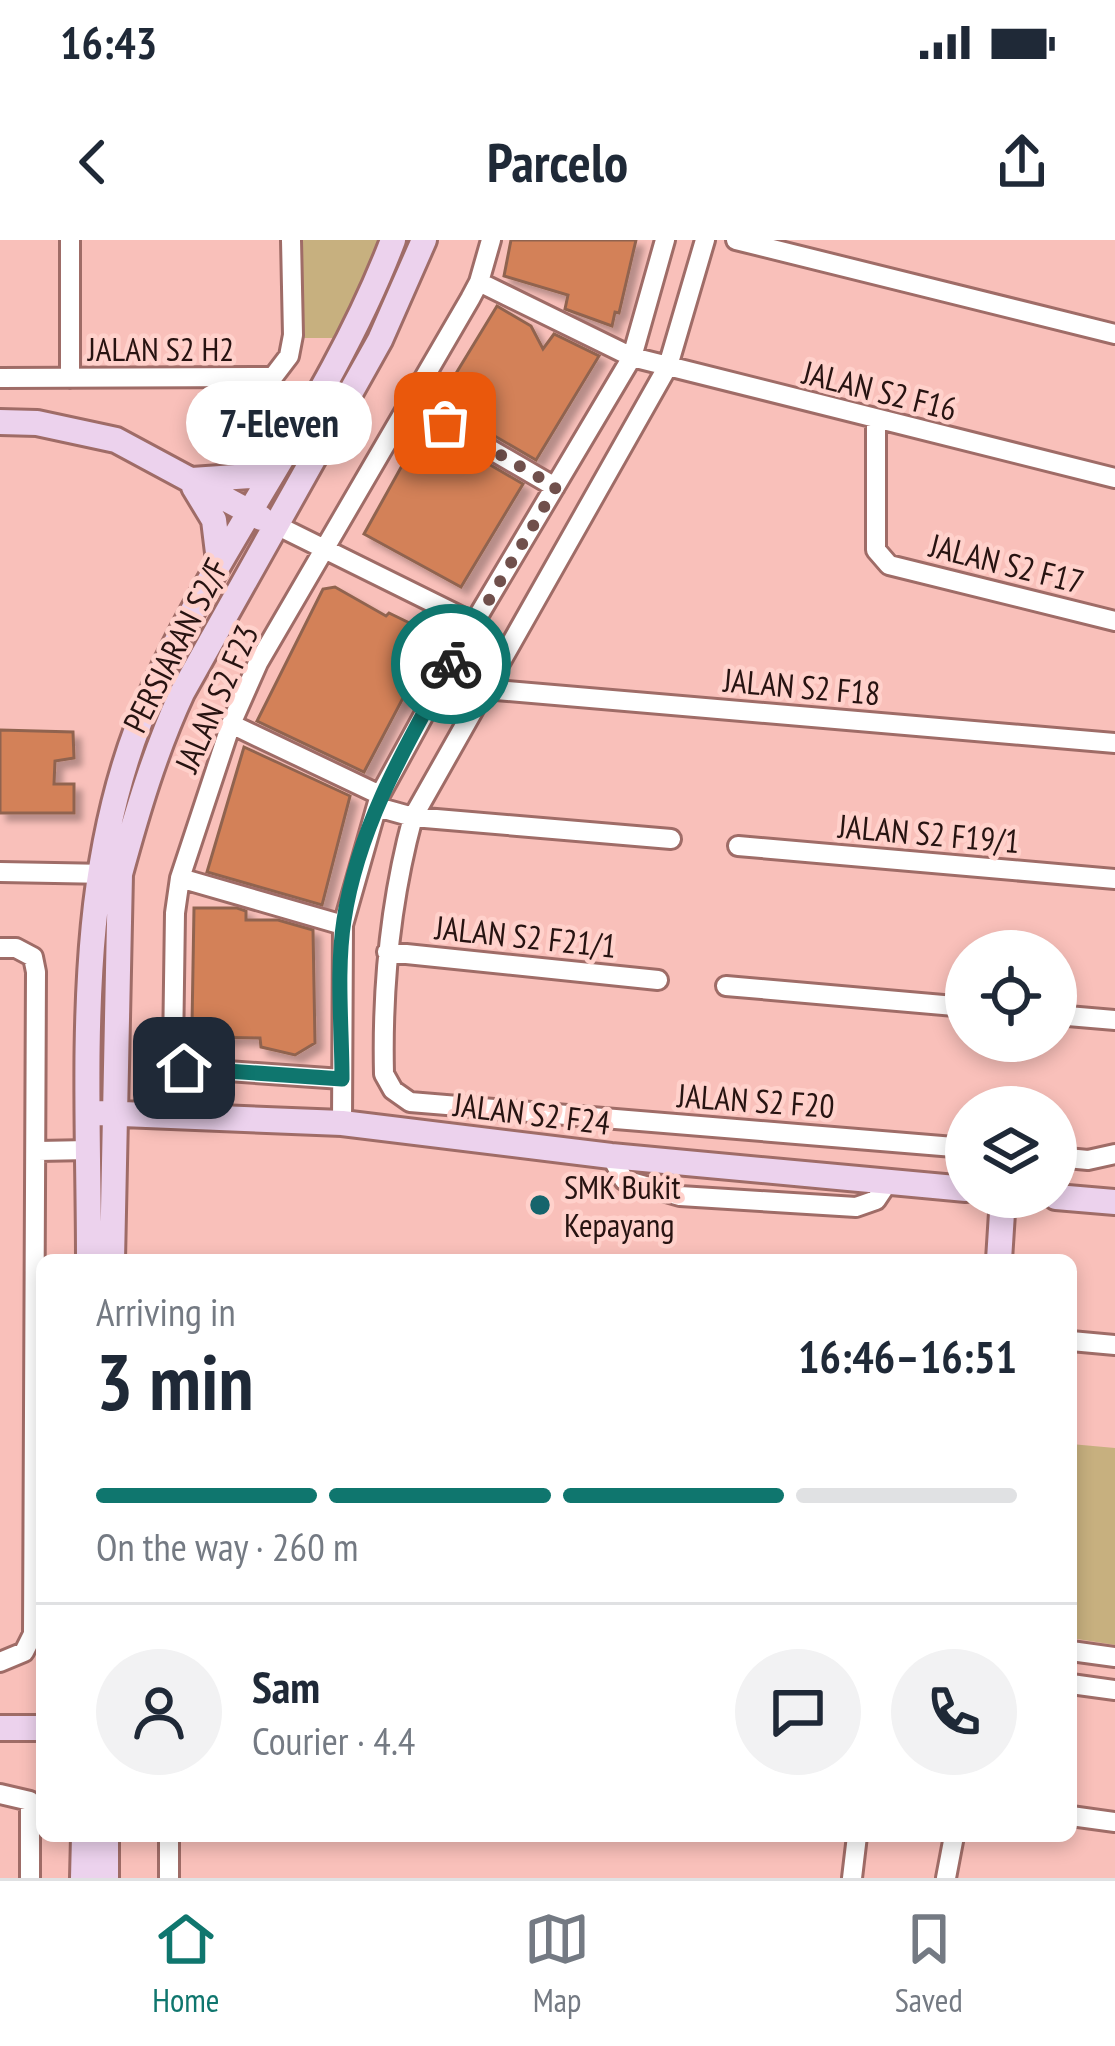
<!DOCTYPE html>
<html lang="en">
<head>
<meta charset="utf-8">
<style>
  body { margin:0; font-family:"PT Sans Narrow",sans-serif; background:#f2f2f3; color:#1f2937; height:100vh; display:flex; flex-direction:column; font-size:45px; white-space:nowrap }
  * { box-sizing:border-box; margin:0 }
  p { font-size:39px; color:#747a83 }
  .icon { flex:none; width:66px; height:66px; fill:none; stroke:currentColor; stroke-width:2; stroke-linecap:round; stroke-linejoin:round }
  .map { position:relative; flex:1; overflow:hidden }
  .side { position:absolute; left:36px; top:1014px; width:1041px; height:588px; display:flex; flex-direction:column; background:#fff; border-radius:18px; box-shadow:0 6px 18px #0003 }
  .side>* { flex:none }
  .tools { position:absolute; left:945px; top:690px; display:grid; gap:24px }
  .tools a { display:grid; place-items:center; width:132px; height:132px; border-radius:50%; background:#fff; box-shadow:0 6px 18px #0003; font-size:60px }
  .pin { position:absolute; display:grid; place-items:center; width:102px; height:102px; color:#fff; margin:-51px; border-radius:24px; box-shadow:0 6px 18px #0006 }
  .courier { position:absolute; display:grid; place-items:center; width:120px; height:120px; margin:-60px; border:9px solid #0f766e; border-radius:50%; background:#fff; color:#222; box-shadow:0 3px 15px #0007 }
  .bubble { position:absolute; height:84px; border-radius:42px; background:#fff; box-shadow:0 6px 18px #0003; font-size:39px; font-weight:600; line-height:84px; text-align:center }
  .headline em { font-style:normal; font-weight:600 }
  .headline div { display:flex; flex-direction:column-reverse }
  .headline { display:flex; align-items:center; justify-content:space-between; height:204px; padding:0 60px }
  h1 { font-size:78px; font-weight:600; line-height:90px }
  .bar { display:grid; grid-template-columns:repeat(4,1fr); gap:18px 12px; align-content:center; height:144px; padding:0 60px }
  .bar i { height:15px; border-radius:9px; background:#e0e1e3 }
  .bar .active { background:#0f766e }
  .bar p { grid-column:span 4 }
  .line { display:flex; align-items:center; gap:30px; padding:0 60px; border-top:3px solid #e0e1e3 }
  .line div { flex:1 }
  .round { display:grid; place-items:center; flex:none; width:126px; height:126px; border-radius:63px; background:#f2f2f3 }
  .status { display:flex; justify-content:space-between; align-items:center; height:84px; padding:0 60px; background:#fff; direction:ltr }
  .status svg { height:33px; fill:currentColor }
  header { display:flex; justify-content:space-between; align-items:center; height:156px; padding:0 60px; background:#fff; font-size:54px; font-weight:600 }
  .tab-bar { display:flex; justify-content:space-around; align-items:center; height:168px; border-top:3px solid #e0e1e3; background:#fff; font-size:33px; color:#747a83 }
  .tab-bar a { display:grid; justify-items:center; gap:6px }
  .tab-bar .active { color:#0f766e }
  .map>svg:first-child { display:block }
  .green { fill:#c7b07f }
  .building { fill:#d38159; stroke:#90644f; stroke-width:3; filter:url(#shadow) }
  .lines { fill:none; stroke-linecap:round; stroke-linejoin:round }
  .street-casing { stroke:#9f6c67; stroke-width:24 }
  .secondary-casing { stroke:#9f6c67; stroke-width:30 }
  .street { stroke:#fff; stroke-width:18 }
  .secondary { stroke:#ecd2ed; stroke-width:24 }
  .done { stroke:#70504c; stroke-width:12; stroke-dasharray:0 21.6 }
  .route { stroke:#0f766e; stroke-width:15 }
  .poi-dot { fill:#16646c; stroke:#ffd1cb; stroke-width:4.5 }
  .labels { text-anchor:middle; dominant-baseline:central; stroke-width:9; stroke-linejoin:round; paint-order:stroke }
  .street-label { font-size:33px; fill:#271311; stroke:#ffd1cb }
  .poi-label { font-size:33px; fill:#271311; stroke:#ffd1cb; text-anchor:start }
</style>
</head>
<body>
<div class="status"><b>16:43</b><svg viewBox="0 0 49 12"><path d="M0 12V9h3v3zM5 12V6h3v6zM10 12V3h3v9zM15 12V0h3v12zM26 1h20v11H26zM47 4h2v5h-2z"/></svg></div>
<header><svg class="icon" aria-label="back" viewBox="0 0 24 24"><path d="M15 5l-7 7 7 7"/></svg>Parcelo<svg class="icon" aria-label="share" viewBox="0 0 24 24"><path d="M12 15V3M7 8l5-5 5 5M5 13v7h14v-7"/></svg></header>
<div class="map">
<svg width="1115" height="1638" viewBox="0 0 1115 1638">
  <defs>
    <filter id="shadow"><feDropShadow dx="7" dy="7" stdDeviation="3" flood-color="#0004"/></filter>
  </defs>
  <rect width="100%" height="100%" fill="#f9c0ba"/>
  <path class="green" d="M293,0H385L343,98H296Z
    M1071,1204L1115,1208V1405L1071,1398Z"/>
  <path class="building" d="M511,0H636L619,73L615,72L612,86L565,69L568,55L504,36Z
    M497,66L531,86L543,109L554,94L599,116L536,220L438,163Z
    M424,186L523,244L461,347L364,294Z
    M335,347L386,376L389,373L428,392L432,403L364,532L257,481L323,349Z
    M0,490L73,492L74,518L55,521L54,544H74V573H0Z
    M244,507L350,556L322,665L207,632Z
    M194,668H237L246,671V680H278L313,690L315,803L295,815L261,807L260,798L205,797L192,786Z"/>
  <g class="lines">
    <g class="street-casing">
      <path id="street" d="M705,0L668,126L413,577C390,662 382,747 384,834L393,850L410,862L966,908
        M736,0L1115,94
        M479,42L632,117L1115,238
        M0,138L273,137L289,116L293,95L291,0
        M70,138V0
        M409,162L555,247
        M876,181V310L889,325L1115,381
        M274,284L474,383
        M484,449L1115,503
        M231,484L380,555
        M377,567L413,577L671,599
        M738,606L1115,639
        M0,632L109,634
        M180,638L343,685
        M0,708H16L33,717L36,732L33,1394L24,1412L0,1422
        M387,712L658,740
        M726,746L966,767
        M1056,775L1115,780
        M342,839L184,828L173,813L175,673L180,638L231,484L258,423L470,59L479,42L491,0
        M342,883L343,685L380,555L474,383L632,117L665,0
        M38,911L89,910
        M611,916L624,940L680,956L856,967L876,960L888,942
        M1056,917L1088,920L1115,914
        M1071,1101L1115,1105
        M1071,1411L1115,1417
        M1071,1444L1115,1450
        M0,1554L30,1561V1638
        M1071,1576L1115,1582
        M169,1638V1596
        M852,1638L857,1596
        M946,1638L954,1596"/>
    </g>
    <g class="secondary-casing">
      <path id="secondary" d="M0,182L37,183L116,200L261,278
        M192,240L250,236L277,218
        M194,247L214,280L219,321
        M98,873L342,883L611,916L966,949
        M1056,957L1115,962
        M89,1020C89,828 71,627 154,448C224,294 333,159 393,0
        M112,1020L120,634C137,572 155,511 182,453L380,100L424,0
        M999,1020L1003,957
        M0,1488H42
        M106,1596V1638
        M83,1638L84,1596"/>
    </g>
    <use href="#street" class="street"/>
    <use href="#secondary" class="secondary"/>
  </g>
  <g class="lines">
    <path class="done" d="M445,183L556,247L451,424"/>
    <path class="route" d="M184,828L342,839C342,787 336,731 344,680C358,587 406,505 451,424"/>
  </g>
  <circle class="poi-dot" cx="540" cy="965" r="12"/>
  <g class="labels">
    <g class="street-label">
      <text x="161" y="108">JALAN S2 H2</text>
      <text transform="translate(880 150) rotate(14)">JALAN S2 F16</text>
      <text transform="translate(1007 323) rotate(14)">JALAN S2 F17</text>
      <text transform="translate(175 405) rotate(-63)">PERSIARAN S2/F</text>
      <text transform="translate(802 446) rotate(5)">JALAN S2 F18</text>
      <text transform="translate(216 458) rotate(-66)">JALAN S2 F23</text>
      <text transform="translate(929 593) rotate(5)">JALAN S2 F19/1</text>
      <text transform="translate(526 696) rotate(6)">JALAN S2 F21/1</text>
      <text transform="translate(756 860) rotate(4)">JALAN S2 F20</text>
      <text transform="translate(532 873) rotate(7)">JALAN S2 F24</text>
    </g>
    <g class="poi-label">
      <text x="564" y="946">SMK Bukit<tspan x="564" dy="38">Kepayang</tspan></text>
    </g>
  </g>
</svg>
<div class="tools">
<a><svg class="icon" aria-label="locate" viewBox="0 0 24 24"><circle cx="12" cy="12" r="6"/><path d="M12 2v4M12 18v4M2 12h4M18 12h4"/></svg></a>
<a><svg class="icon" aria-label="layers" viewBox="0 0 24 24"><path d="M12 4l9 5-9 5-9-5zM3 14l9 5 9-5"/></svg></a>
</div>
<div class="pin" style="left:445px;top:183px;background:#ea580c"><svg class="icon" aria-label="bag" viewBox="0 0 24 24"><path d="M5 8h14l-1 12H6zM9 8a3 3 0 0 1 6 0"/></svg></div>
<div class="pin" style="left:184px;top:828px;background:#1f2937"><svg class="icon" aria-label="home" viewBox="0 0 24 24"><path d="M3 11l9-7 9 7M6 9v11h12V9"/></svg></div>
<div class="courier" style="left:451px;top:424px"><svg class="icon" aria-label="bike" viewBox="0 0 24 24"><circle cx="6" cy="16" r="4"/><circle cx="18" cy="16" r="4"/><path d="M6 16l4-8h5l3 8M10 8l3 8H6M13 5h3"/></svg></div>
<div class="bubble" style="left:186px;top:141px;width:186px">7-Eleven</div>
<section class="side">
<div class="headline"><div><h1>3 min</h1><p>Arriving in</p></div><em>16:46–16:51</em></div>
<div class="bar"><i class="active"></i><i class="active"></i><i class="active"></i><i></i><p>On the way · 260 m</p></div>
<div class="line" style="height:216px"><a class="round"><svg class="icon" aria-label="person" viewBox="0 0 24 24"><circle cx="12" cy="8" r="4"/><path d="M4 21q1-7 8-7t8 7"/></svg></a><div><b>Sam</b><p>Courier · 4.4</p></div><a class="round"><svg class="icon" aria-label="chat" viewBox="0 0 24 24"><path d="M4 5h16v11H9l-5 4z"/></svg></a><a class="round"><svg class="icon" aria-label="phone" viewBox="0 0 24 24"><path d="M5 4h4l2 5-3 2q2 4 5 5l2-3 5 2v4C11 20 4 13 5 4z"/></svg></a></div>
</section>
</div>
<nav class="tab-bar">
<a class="active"><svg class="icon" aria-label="home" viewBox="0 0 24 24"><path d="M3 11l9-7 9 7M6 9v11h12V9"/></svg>Home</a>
<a><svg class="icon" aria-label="map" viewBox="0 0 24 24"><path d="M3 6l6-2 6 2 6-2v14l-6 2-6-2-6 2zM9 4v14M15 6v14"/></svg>Map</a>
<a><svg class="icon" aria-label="saved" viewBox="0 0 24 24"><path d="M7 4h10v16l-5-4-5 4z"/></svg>Saved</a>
</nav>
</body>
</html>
